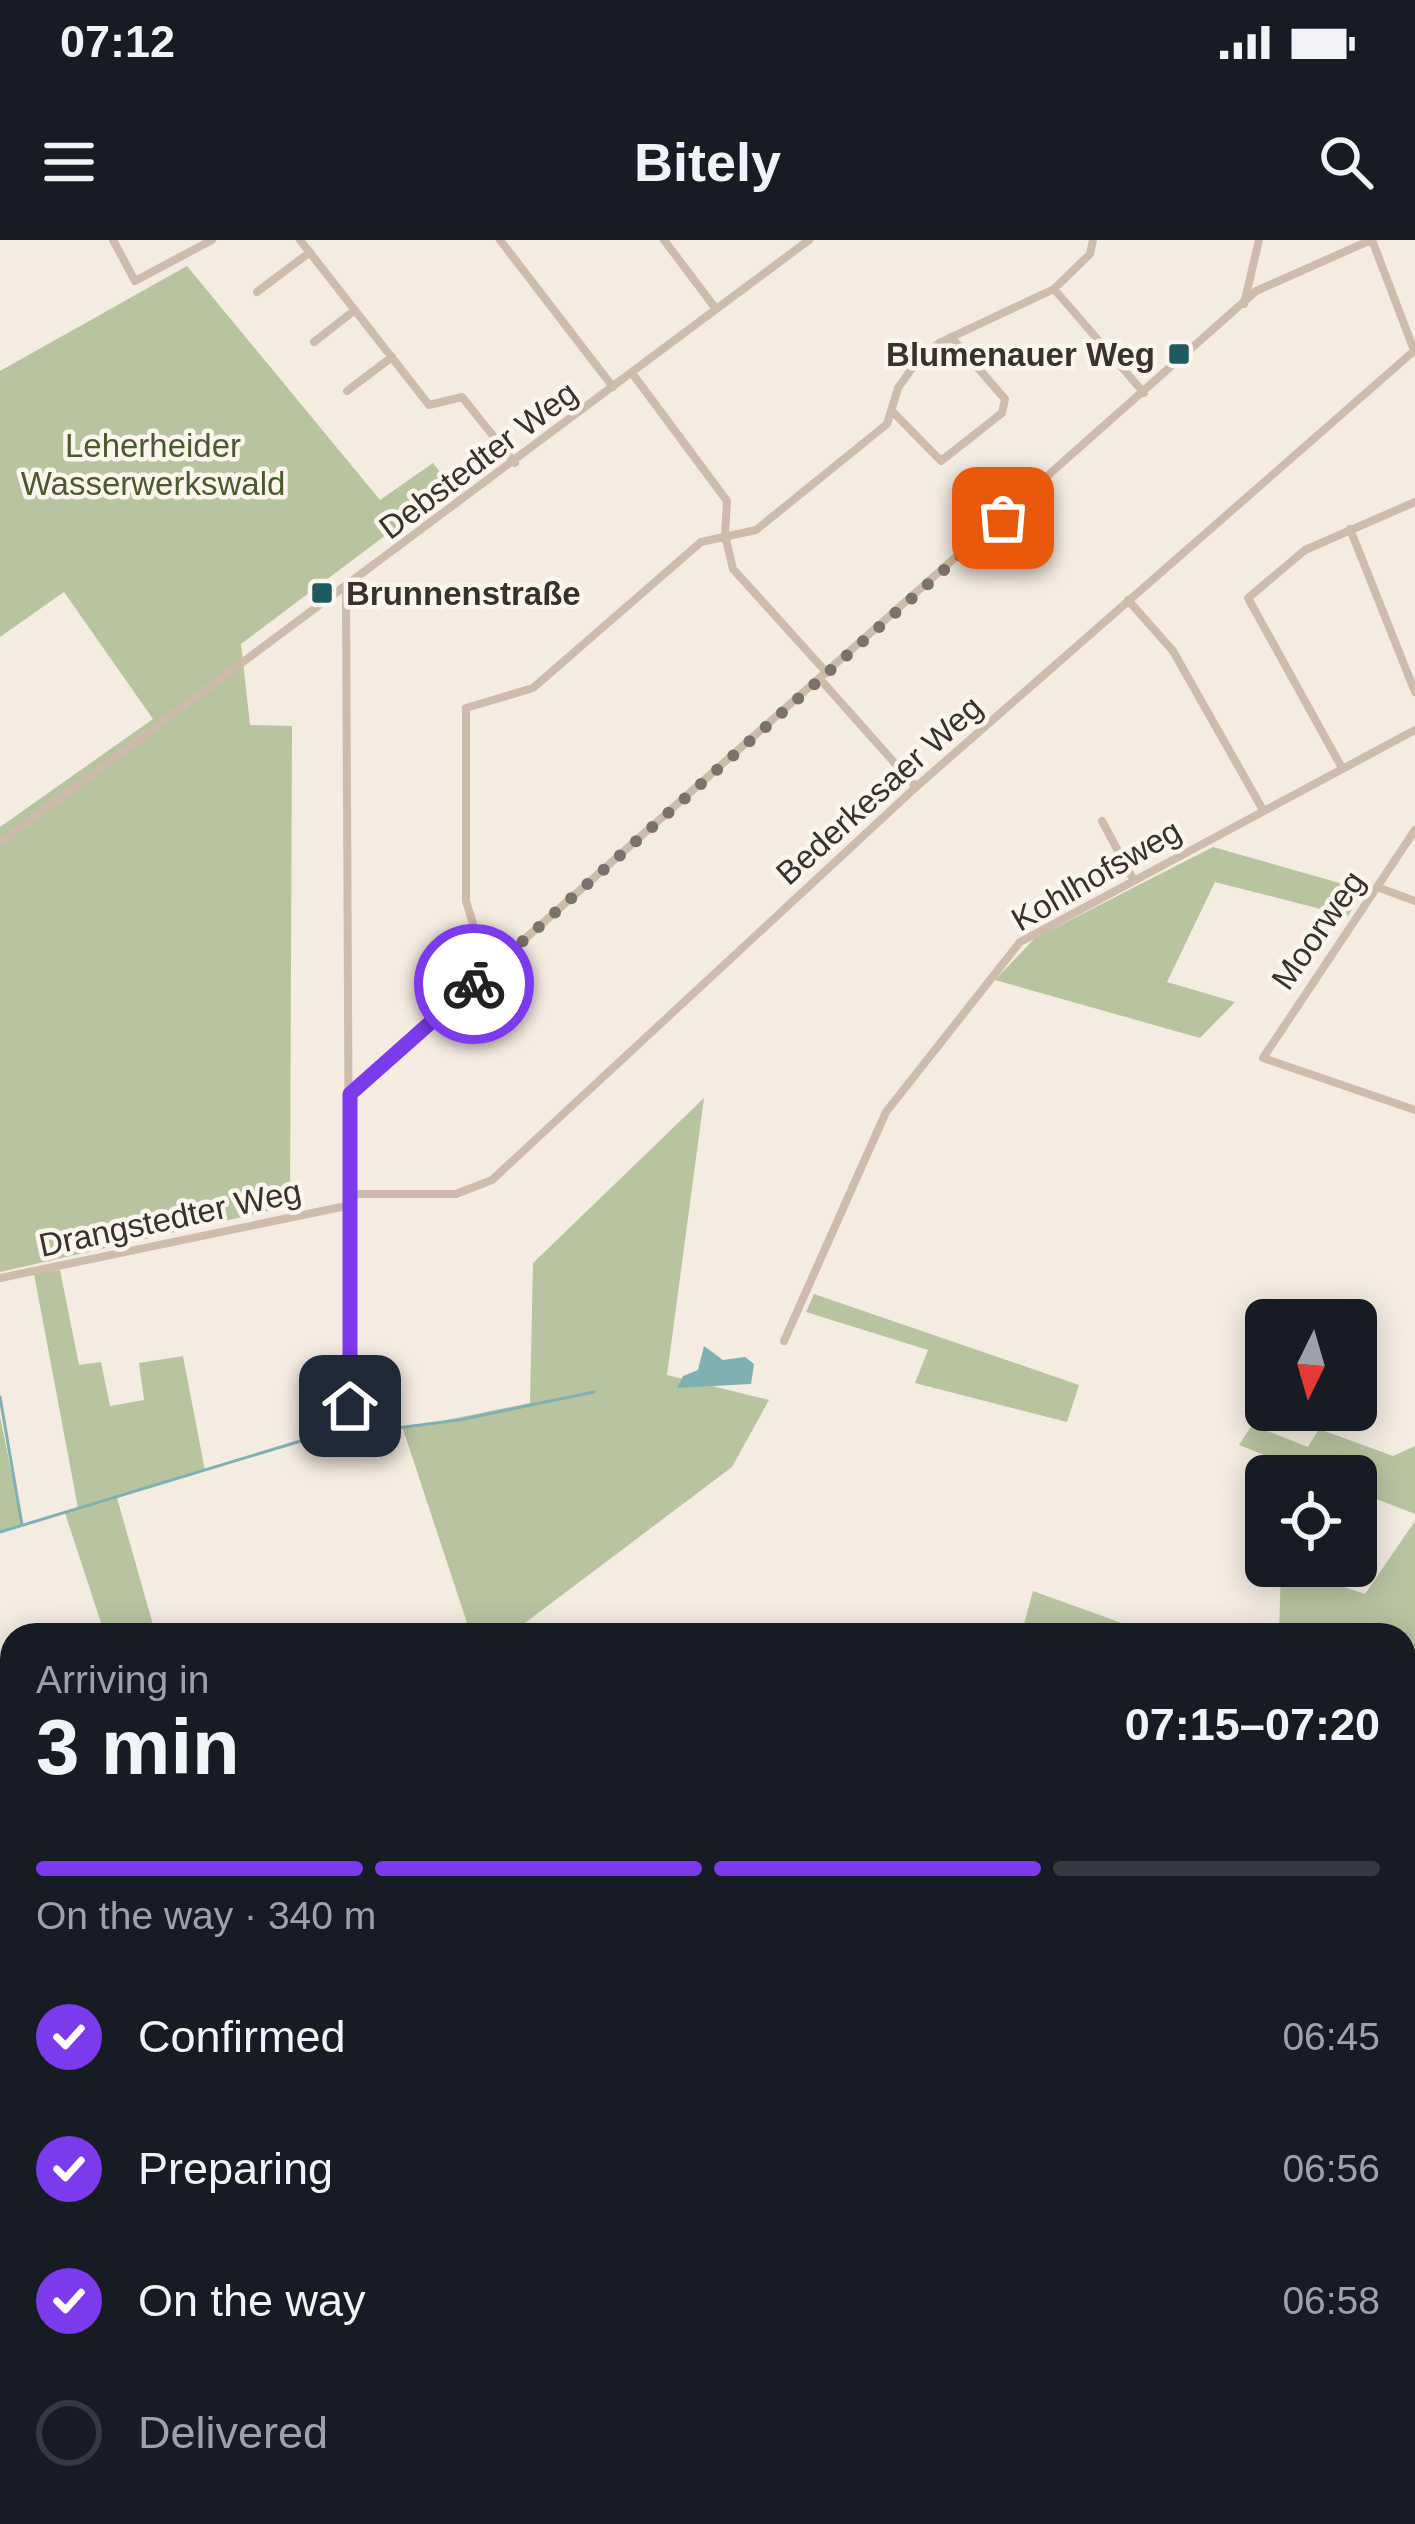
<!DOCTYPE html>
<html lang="en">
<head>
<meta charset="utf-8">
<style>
  body { margin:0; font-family:Arial,sans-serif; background:#20242c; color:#f1f3f6; height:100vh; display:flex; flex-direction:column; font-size:45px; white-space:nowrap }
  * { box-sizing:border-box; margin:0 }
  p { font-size:39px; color:#9ea1a6 }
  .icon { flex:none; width:66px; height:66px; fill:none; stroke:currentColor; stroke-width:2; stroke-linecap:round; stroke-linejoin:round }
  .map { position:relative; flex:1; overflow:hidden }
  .sheet { position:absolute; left:0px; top:1383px; width:1416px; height:903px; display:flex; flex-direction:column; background:#171b24; border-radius:36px 36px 0 0; box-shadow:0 6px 30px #0003 }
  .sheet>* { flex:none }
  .needle { width:78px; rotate:185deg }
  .fabs { position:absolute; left:1245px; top:1059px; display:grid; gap:24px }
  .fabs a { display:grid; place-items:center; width:132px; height:132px; border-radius:18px; background:#171b24; box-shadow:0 6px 30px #0003; font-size:60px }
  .pin { position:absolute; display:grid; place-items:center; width:102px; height:102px; color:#fff; margin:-51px; border-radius:24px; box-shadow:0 6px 18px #0006 }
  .courier { position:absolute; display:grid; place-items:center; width:120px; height:120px; margin:-60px; border:9px solid #7c3aed; border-radius:50%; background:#fff; color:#222; box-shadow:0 3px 15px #0007 }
  .overview em { font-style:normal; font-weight:700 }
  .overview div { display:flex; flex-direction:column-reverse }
  .overview { display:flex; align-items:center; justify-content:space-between; height:204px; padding:0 36px }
  h1 { font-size:78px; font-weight:700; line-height:90px }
  .bar { display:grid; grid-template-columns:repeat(4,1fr); gap:18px 12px; align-content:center; height:144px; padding:0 36px }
  .bar i { height:15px; border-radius:9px; background:#363941 }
  .bar .active { background:#7c3aed }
  .bar p { grid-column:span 4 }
  ol { padding:0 36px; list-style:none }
  li { display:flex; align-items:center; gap:36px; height:132px }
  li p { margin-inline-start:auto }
  li .icon { padding:12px; border-radius:50%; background:#7c3aed; color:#fff; stroke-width:4 }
  li:last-child { color:#9ea1a6 }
  li i { width:66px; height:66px; border:6px solid #363941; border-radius:50% }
  .status { display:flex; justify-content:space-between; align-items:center; height:84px; padding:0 60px; background:#171b24; direction:ltr }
  .status svg { height:33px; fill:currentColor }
  header { display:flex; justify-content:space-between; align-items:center; height:156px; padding:0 36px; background:#171b24; font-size:54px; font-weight:700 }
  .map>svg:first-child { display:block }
  .green { fill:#b8c4a0 }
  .water { fill:#7fb0b2 }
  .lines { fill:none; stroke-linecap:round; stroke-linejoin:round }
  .stream { stroke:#7fb0b2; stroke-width:3 }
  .minor { stroke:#cdbbac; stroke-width:8 }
  .secondary { stroke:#a18a7d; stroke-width:10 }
  .rail-casing { stroke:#3b302b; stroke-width:8 }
  .rail { stroke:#fbf5ee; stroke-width:3; stroke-dasharray:9; stroke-linecap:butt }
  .done { stroke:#7c716b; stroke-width:12; stroke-dasharray:0 21.6 }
  .route { stroke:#7c3aed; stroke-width:15 }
  .poi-dot { fill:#1f5a5e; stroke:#fbf5ee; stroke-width:4.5 }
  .labels { text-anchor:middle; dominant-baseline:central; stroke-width:9; stroke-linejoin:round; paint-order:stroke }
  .poi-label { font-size:33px; font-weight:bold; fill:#3b302b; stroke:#fbf5ee; text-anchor:end }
  .park-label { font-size:33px; fill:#4a5a2e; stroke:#fbf5ee }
  .street-label { font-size:33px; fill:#3b302b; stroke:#fbf5ee }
</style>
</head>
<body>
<div class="status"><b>07:12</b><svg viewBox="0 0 49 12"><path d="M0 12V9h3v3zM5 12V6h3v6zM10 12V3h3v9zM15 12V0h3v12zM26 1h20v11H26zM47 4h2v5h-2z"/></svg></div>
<header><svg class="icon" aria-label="menu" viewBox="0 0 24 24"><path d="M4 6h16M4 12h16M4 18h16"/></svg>Bitely<svg class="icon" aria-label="search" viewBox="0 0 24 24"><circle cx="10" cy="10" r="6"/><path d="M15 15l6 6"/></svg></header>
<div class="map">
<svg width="1415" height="2284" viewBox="0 0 1415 2284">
  <rect width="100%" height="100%" fill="#f4ebe1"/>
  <path class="green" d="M187,26L380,260L433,223L451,246L241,404L250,485L292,486L290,966L0,1032V587L153,479L64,352L0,397V131Z
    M1213,607L1364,650L1348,676L1215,642L1167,742L1235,762L1200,798L995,740L1035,698Z
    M704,858L667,1135L769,1160L732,1227L509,1395H471L403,1189L530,1163L533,1023Z
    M60,1030L79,1125L101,1122L110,1166L144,1160L139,1123L183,1116L205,1231L117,1258L156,1395H105L65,1273L78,1268L34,1034Z
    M814,1054L1079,1145L1067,1182L915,1143L928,1110L806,1072Z
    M0,1176L22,1285L0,1292Z
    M1252,1185L1308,1207L1319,1189L1393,1216L1415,1206V1274L1356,1251V1236H1318L1239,1205Z
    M1415,1281V1466L1404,1480V1395H1279L1281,1326L1365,1354Z
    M1033,1351L1155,1395H1021Z
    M12,2195V2274H31L30,2284H0V2198Z
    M1221,2274H1279L1281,2284H1191Z"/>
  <path class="water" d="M704,1106L723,1120L745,1117L754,1124L751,1144L677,1148L683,1136L698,1130Z"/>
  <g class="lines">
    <path class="stream" d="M0,1157L22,1285
      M0,1292L304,1200L459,1180L594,1152"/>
    <path class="minor" d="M113,0L135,41L212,0
      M300,0L429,165L462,157L515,223
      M500,0L613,147
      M664,0L716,69
      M1372,0L1414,110
      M1054,49L1144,153
      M257,52L310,12
      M1244,64L1259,0
      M314,102L355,70
      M632,133L727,261L725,295L733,329L827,433
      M347,151L392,117
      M893,172L941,221L1002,173L1005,159L951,97
      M1350,289L1415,452
      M346,352L350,1166
      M1128,360L1173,411L1263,570
      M820,439L916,547
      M1342,528L1248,358L1305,310L1415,262
      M1102,581L1133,639
      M1415,590L1263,818L1415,870
      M0,603L809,0
      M1377,647L1415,661
      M496,725L480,706L466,661V468L533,448L701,302L756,290L887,184L898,148L915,124L939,103L1054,49L1090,14L1093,0
      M350,854L1256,51L1371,0
      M351,954H456L492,940L916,547L1415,110
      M0,1038L351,965
      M784,1101L886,872L1020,702L1415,490
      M1404,1810L1415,1803
      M1404,1963H1415
      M1404,2112L1415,2111
      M1394,2274L1395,2284
      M485,2284V2274
      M751,2284L753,2274"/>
    <path class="secondary" d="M1404,2227L1415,2226
      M1160,2284L1192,2274"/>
    <g class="rail-casing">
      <path id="rail" d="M1404,1675L1415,1665
        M0,2193L12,2189"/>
    </g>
    <use href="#rail" class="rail"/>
  </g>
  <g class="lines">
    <path class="done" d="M474,744L1003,278"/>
    <path class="route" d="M350,1166V854L474,744"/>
  </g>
  <g class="poi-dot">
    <rect x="1167" y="102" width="24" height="24" rx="6"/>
    <rect x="310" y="341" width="24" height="24" rx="6"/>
  </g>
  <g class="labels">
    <g class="poi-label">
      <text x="1155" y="114">Blumenauer Weg</text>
      <text x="346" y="353" text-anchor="start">Brunnenstraße</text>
    </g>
    <g class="park-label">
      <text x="153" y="205">Leherheider<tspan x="153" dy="38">Wasserwerkswald</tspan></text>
    </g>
    <g class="street-label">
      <text transform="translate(478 220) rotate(-37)">Debstedter Weg</text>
      <text transform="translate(879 550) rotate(-42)">Bederkesaer Weg</text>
      <text transform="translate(1096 635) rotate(-30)">Kohlhofsweg</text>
      <text transform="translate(1318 690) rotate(-55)">Moorweg</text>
      <text transform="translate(170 978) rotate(-12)">Drangstedter Weg</text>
    </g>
  </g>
</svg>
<div class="fabs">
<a><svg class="needle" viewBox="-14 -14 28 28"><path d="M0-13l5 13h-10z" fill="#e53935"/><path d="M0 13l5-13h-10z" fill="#9ea1a6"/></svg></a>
<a><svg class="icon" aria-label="locate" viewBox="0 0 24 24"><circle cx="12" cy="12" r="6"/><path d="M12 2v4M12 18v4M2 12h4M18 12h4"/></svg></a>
</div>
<div class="pin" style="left:1003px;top:278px;background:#ea580c"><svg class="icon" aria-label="bag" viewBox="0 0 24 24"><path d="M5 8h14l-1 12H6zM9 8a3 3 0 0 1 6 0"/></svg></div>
<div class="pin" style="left:350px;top:1166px;background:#1f2937"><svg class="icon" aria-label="home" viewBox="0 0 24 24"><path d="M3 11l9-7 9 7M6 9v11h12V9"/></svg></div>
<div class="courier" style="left:474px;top:744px"><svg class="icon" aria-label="bike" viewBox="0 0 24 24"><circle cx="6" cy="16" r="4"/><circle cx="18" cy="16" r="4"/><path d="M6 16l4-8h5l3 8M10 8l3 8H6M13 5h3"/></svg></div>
<section class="sheet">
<div class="overview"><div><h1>3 min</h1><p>Arriving in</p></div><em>07:15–07:20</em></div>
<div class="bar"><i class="active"></i><i class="active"></i><i class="active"></i><i></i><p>On the way · 340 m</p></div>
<ol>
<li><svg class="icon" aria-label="check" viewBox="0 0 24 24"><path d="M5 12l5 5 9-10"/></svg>Confirmed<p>06:45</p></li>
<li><svg class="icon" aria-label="check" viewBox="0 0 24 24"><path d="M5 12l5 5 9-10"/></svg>Preparing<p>06:56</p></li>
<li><svg class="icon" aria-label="check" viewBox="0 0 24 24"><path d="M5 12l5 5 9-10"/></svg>On the way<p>06:58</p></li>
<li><i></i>Delivered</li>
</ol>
</section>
</div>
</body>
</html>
